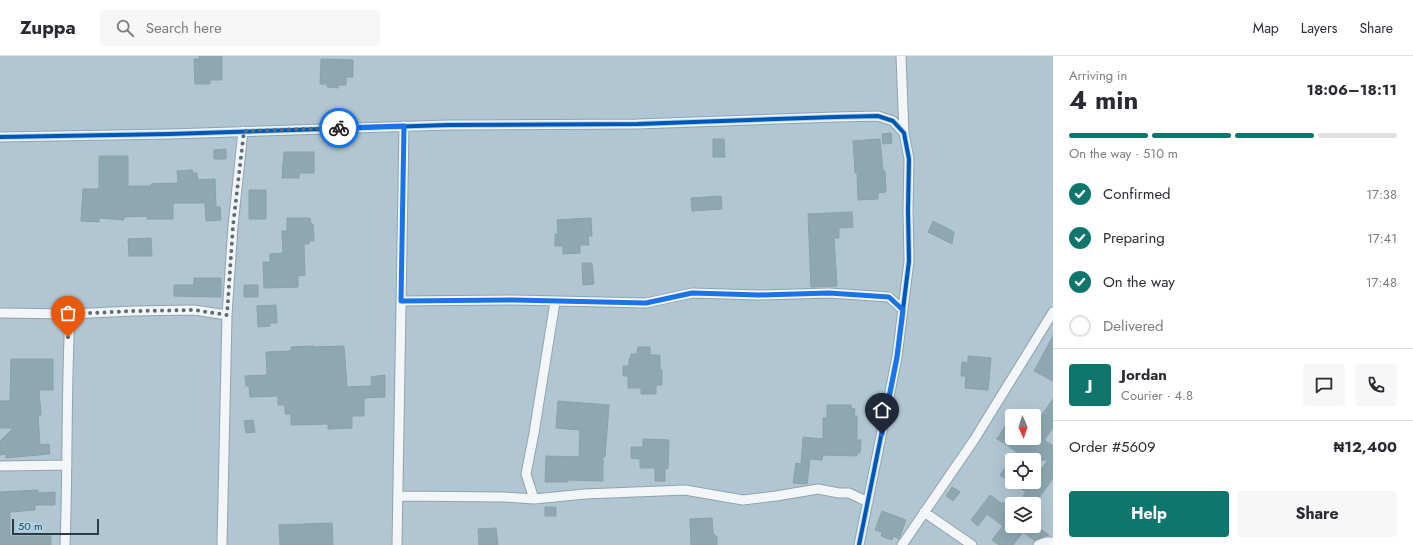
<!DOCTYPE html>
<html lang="en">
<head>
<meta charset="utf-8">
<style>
  body { margin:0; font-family:Jost,sans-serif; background:#f7f7f7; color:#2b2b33; height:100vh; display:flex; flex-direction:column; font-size:15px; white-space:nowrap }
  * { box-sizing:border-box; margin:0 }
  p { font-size:13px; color:#7c7c81 }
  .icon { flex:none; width:22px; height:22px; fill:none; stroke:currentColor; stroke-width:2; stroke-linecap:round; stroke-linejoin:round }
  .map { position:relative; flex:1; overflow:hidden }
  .sheet { display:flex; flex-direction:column; background:#fff; width:360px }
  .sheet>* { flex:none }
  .needle { width:26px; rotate:177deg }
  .tools { position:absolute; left:1005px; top:353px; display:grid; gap:8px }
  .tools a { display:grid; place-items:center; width:36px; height:36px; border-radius:4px; background:#fff; box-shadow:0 4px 16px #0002; font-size:20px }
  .scale { position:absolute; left:12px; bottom:10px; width:87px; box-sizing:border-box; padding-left:4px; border:2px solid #2b3c44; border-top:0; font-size:11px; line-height:14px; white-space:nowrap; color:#2b3c44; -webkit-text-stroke:3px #afd8ee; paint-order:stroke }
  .pin { position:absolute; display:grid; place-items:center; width:34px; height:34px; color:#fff; margin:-41px -17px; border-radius:50% 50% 50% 0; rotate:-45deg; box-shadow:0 0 4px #0007 }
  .pin .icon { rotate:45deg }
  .courier { position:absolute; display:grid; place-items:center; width:40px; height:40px; margin:-20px; border:3px solid #1a73e8; border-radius:50%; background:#fff; color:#222; box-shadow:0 1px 5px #0007 }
  .headline em { font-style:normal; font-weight:700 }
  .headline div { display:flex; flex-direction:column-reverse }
  .headline { display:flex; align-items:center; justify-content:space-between; height:68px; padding:0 16px }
  h1 { font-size:26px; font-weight:700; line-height:30px }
  .bar { display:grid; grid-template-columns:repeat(4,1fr); gap:6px 4px; align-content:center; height:48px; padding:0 16px }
  .bar i { height:5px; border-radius:3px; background:#e1e1e2 }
  .bar .current { background:#0f766e }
  .bar p { grid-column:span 4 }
  .line { display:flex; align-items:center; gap:10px; padding:0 16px; border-top:1px solid #e1e1e2 }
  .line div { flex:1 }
  .round { display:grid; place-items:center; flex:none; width:42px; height:42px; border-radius:4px; background:#f7f7f7 }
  ol { padding:0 16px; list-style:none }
  li { display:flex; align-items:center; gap:12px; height:44px }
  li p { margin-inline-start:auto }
  li .icon { padding:4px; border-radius:50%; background:#0f766e; color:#fff; stroke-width:4 }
  li:last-child { color:#7c7c81 }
  li i { width:22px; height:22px; border:2px solid #e1e1e2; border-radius:50% }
  .primary-button { display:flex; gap:8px; margin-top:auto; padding:8px 16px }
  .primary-button a { flex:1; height:46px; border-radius:4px; background:#0f766e; color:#fff; font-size:16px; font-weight:700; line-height:46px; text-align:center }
  .primary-button a+a { background:#f7f7f7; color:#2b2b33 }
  header { display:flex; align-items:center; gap:24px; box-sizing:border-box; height:56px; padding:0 20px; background:#fff; border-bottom:1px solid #e1e1e2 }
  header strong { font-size:19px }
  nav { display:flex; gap:22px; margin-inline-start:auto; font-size:14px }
  .search { width:280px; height:36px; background:#f7f7f7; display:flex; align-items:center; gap:10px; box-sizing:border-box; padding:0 14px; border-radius:4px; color:#7c7c81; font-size:15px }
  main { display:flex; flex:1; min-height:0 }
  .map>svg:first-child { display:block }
  .building { fill:#8da8b1; stroke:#8da0a7; fill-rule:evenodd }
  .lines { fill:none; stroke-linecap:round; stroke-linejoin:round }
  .minor-casing { stroke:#92a3ac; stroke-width:11 }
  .minor { stroke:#f3f6f8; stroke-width:9 }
  .cycleway-casing { stroke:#afd8ee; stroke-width:6 }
  .cycleway { stroke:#0057b8; stroke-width:4 }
  .done { stroke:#5a6c76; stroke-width:4; stroke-dasharray:0 7.2 }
  .route { stroke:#1a73e8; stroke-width:5 }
</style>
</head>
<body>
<header>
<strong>Zuppa</strong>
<div class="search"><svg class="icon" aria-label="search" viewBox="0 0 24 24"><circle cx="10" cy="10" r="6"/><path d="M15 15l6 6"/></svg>Search here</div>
<nav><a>Map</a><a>Layers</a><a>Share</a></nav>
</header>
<main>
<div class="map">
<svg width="1053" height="489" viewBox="0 0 1053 489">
  <rect width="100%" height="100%" fill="#b0c6d2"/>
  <path class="building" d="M199,0H222V24H210V28H195L194,3H199Z
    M321,3L353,4V21H346V29H338V32L327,31V28H320Z
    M891,77L892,87L883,88L882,78Z
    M713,83H724L725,101H713Z
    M880,83L883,115H885L886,136L878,137V143L858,144L857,116L855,117L853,85Z
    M226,93V103H214V94Z
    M284,96H314V117H299V122H282Z
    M99,100H128V130H151V128L178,127L177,115L192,114L193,117H197L198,124L215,123L216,151H220L221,164L206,165L205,147H173V163H147V160L124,161V164L99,162V166L81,165L83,133H99Z
    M249,134H266V163H249Z
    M721,140L722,153L692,155L691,142Z
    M852,156L853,171L839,172V182H834L837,230L811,231L808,158Z
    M287,162H310L311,168H313L314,185H309V188H304L305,219L298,220V231L264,232L263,206H270V198L283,197L282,175H287Z
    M591,162L592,180H588L589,189H580V197L563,198V190H555V178H558L557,164Z
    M933,165L954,176L952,188L928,176Z
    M151,182L152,200H129L128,183Z
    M582,207H592L594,228L583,229Z
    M194,222H221V241L174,240V229H194Z
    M244,229H258V241H244Z
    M276,249L277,267H270V270L258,271L257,250Z
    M1053,280V325L1034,315Z
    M314,290V291L344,290L347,331L372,330L371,321L385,319V341L364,342V360H352V372L328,373V368L291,369V358H285V349H278V340L250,341L249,330H246L245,320L267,319L266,296L291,295V291Z
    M638,291H650V299H660V314H662V329H656V338H641V332H628V320H623V310H629V303H630L631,298H637Z
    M968,300L991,302L988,334L965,332L966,320H961L962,306L968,307Z
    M11,303H53V334H39L41,359H38L40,389L49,388L50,398L6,402V398L0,399V385L13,372H0V345H10Z
    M1053,343V372L1044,384L1053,390V422L1034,449L1023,440L1026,436L1000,419L1017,396L996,382H998L1012,358V382H1034V370ZM1012,404H1048L1034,423V426H1012Z
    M558,345L609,349L605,401H603V425L568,424V426H545L546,400L579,401L580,374L556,372Z
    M827,349H851V352L855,353L854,360H857V384H861L860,397H857V400L823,399L822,404L810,403L807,428L793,427L796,407L801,408L803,381L823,383V362H827Z
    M253,364L255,376L246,377L244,365Z
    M643,383L669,384L668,413L665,412V425H655V412H640V403L631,402V391H643Z
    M952,431L960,436L953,445L946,440Z
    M38,434V437L55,436V449H35V454L10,456V480H51V489H0V436Z
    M990,439L1002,448L1003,446L1012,453V470H1036L1049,479L1034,484L1023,476L1013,489H999L992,484L1003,470L987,458L978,470L971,464Z
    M545,451H556V460H545Z
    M882,455L906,464L899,483L893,480L892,484L881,480L882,476L875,474Z
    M712,462L713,477L717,481V489H691L690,463Z
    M332,467L333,489H280L279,469Z
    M496,472L498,489H479L478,473Z"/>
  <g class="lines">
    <g class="minor-casing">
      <path id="minor" d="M901,0L904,77
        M0,81L170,78L448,69L638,68L835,61L878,60L893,65L904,77L909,103L908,154L909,205L897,301L859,489
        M401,245L514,244L646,247L692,237L759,239L829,237L889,241L903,254
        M0,257L70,258
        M0,410L67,409
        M399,440L503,441L534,443L585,438L685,434L743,444L776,440L818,433L839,437H849L868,446
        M534,443L526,418L534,377L555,246
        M924,456L972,489
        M65,489C68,412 66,335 70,258L134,255L194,254L227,259
        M222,489L227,259L233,170L243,75
        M397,489L404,70
        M902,489L974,384L1053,256
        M1038,489L1046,486H1053"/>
    </g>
    <use href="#minor" class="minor"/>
    <g class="cycleway-casing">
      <path id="cycleway" d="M0,81L170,78L448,69L638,68L835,61L878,60L893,65L904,77L909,103L908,154L909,205L897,301L859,489"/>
    </g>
    <use href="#cycleway" class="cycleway"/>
  </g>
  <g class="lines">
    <path class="done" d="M68,281L70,258L134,255L194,254L227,259L233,170L244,75L339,72"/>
    <path class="route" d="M339,72L404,70L401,245L514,244L646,247L692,237L759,239L829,237L889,241L903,254L897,301L882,378"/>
  </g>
</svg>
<div class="tools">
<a><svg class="needle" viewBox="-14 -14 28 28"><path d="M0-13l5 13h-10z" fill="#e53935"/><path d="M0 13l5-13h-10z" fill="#7c7c81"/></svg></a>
<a><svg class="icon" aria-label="locate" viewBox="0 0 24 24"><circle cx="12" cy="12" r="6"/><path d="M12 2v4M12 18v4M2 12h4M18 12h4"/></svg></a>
<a><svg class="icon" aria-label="layers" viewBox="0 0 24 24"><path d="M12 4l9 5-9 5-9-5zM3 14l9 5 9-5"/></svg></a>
</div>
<div class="scale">50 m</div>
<div class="pin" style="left:68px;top:281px;background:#ea580c"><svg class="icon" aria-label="bag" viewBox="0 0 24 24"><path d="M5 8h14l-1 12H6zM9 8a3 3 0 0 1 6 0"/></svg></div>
<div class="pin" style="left:882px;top:378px;background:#1f2937"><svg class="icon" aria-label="home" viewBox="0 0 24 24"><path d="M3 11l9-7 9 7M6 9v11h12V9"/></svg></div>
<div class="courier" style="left:339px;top:72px"><svg class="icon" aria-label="bike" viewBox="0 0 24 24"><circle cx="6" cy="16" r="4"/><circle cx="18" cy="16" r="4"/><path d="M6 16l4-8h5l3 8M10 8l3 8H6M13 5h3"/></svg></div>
</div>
<section class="sheet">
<div class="headline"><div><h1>4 min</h1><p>Arriving in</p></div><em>18:06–18:11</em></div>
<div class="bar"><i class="current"></i><i class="current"></i><i class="current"></i><i></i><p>On the way · 510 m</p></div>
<ol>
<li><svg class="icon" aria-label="check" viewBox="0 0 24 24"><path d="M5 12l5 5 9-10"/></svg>Confirmed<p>17:38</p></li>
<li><svg class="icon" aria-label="check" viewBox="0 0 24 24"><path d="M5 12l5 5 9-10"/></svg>Preparing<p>17:41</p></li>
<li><svg class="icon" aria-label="check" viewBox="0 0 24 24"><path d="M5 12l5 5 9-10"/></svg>On the way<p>17:48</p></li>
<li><i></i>Delivered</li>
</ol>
<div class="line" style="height:72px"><b class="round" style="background:#0f766e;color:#fff">J</b><div><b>Jordan</b><p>Courier · 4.8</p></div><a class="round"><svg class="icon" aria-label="chat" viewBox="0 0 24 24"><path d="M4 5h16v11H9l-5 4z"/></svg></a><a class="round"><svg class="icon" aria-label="phone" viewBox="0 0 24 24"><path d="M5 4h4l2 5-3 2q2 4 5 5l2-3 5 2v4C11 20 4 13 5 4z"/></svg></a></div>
<div class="line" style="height:52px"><div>Order #5609</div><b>₦12,400</b></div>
<div class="primary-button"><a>Help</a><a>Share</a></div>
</section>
</main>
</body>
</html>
